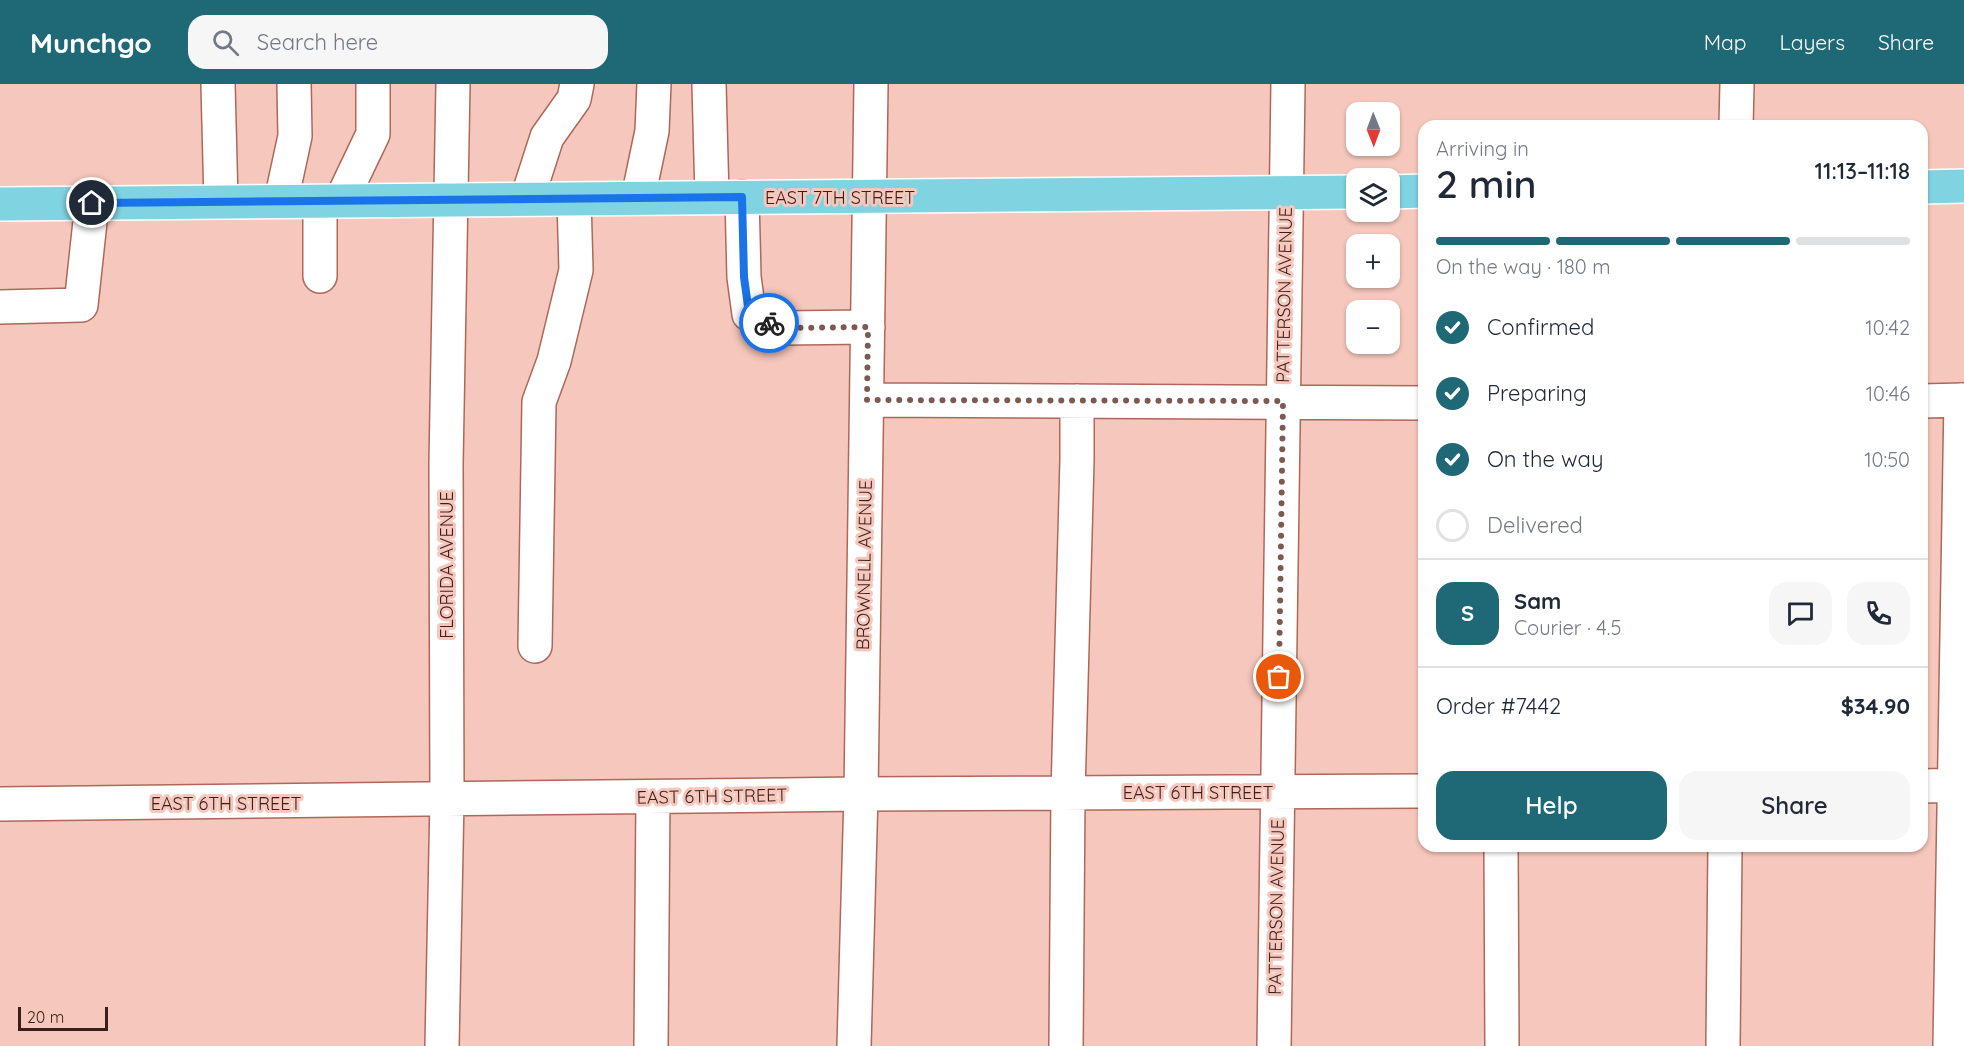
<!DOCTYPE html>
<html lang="en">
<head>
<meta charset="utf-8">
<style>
  body { margin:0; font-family:Quicksand,sans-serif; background:#f6f6f7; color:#1f2937; height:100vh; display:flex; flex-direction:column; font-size:22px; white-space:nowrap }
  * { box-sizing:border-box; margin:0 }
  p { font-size:20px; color:#747a83 }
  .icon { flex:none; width:33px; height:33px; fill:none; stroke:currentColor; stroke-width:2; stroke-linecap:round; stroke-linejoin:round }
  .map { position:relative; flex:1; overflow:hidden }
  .side { position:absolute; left:1418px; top:36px; width:510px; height:732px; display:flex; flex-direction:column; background:#fff; border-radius:18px; box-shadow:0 2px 4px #0004 }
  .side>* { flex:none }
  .needle { width:39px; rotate:179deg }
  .fabs { position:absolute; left:1346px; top:18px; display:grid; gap:12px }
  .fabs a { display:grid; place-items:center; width:54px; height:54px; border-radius:12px; background:#fff; box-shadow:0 2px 4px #0004; font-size:30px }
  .scale { position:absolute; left:18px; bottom:15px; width:90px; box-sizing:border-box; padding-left:6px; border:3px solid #3b1e18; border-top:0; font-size:16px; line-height:21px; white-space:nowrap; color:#3b1e18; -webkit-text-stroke:4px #f6c7bc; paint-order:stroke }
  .pin { position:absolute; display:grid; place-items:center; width:51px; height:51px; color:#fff; margin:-26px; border:3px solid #fff; border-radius:50%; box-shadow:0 2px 6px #0007 }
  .courier { position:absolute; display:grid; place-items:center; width:60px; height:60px; margin:-30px; border:4px solid #1a73e8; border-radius:50%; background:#fff; color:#222; box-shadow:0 2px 8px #0007 }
  .head em { font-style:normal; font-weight:600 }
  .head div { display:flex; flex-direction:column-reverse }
  .head { display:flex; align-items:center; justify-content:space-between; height:102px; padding:0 18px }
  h1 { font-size:39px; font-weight:600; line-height:45px }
  .bar { display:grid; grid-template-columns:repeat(4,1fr); gap:9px 6px; align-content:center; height:72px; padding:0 18px }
  .bar i { height:8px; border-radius:4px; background:#e0e1e3 }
  .bar .active { background:#1f6875 }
  .bar p { grid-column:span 4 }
  .line { display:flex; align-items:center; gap:15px; padding:0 18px; border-top:2px solid #e0e1e3 }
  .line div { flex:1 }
  .round { display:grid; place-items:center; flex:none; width:63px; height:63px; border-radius:18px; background:#f6f6f7 }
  ol { padding:0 18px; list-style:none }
  li { display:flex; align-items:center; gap:18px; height:66px }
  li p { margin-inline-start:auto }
  li .icon { padding:6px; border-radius:50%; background:#1f6875; color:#fff; stroke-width:4 }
  li:last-child { color:#747a83 }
  li i { width:33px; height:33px; border:3px solid #e0e1e3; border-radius:50% }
  .primary-button { display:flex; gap:12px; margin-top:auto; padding:12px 18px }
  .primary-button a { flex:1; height:69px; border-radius:18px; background:#1f6875; color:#fff; font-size:24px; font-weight:600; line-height:69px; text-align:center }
  .primary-button a+a { background:#f6f6f7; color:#1f2937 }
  header { display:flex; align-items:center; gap:36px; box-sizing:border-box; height:84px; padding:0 30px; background:#1f6875; color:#fff }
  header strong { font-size:28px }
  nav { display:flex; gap:33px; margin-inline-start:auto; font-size:21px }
  .search { width:420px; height:54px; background:#f6f6f7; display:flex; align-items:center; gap:15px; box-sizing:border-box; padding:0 21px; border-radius:18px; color:#747a83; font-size:22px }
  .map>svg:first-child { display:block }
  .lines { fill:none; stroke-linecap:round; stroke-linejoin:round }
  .minor-casing { stroke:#ae685a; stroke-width:36 }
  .major-casing { stroke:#fff; stroke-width:36 }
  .minor { stroke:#fff; stroke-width:33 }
  .major { stroke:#80d4e2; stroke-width:33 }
  .done { stroke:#7c5951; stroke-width:6; stroke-dasharray:0 10.8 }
  .route { stroke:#1a73e8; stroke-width:8 }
  .labels { text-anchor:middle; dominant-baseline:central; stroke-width:6; stroke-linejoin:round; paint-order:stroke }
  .street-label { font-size:18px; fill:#3b1e18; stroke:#f6c7bc }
</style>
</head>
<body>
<header>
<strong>Munchgo</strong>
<div class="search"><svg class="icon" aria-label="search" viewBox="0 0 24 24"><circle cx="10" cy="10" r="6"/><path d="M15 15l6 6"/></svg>Search here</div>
<nav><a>Map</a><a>Layers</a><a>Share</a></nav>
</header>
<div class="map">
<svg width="1964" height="962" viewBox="0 0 1964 962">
  <rect width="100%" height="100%" fill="#f6c7bc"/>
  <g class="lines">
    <g class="minor-casing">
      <path id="minor" d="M218,0L221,118
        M709,0L712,113
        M1736,42L1737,0
        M742,113L744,193L749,230L782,244L868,243
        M638,114L652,47L654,0
        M527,115L547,53L574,15L577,0
        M281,117L295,52L294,0
        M341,117L373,50V0
        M320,118V192
        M0,223L81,221L92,119
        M867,316L1424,319
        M1922,317L1964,316
        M535,562L539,318L554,277L576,186L574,115
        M1922,702L1964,701
        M0,720L861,710L1424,707
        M1501,762L1502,962
        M442,962L447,715L446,380L453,0
        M651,962L653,713
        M854,962L861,710L871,0
        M1066,962L1068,709L1077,376V317
        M1274,962L1288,0
        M1723,962L1725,762
        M1950,962L1961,316"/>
    </g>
    <g class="major-casing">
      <path id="major" d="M1922,103L1964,102
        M1389,108L1424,107
        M0,120L1356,108"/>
    </g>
    <use href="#minor" class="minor"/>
    <use href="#major" class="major"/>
  </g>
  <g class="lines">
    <path class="done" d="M769,239L782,244L868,243L867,316L1283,317L1279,593"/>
    <path class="route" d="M92,119L742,113L744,193L749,230L769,239"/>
  </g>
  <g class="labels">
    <g class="street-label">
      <text x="840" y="113">EAST 7TH STREET</text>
      <text transform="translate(1284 211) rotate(-89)">PATTERSON AVENUE</text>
      <text transform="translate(446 481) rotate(-90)">FLORIDA AVENUE</text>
      <text transform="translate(864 481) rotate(-89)">BROWNELL AVENUE</text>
      <text x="1198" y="708">EAST 6TH STREET</text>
      <text transform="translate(712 712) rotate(-1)">EAST 6TH STREET</text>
      <text x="226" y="719">EAST 6TH STREET</text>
      <text transform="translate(1276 823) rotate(-89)">PATTERSON AVENUE</text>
    </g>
  </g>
</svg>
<div class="fabs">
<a><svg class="needle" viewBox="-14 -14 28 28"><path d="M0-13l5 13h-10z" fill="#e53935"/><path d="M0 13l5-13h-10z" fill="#747a83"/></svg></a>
<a><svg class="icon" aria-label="layers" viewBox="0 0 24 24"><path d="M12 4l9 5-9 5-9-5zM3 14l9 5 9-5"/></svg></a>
<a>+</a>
<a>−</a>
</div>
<div class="scale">20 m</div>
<div class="pin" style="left:1279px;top:593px;background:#ea580c"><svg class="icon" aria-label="bag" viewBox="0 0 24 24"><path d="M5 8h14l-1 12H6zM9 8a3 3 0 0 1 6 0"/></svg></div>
<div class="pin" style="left:92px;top:119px;background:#1f2937"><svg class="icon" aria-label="home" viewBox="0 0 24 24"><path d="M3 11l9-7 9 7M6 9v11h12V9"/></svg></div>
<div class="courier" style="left:769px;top:239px"><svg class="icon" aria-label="bike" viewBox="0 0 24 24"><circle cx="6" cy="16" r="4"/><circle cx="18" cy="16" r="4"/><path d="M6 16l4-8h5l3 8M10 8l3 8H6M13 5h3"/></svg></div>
<section class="side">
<div class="head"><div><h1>2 min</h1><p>Arriving in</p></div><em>11:13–11:18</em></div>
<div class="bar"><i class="active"></i><i class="active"></i><i class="active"></i><i></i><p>On the way · 180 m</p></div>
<ol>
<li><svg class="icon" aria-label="check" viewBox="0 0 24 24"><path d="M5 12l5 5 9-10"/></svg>Confirmed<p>10:42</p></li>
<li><svg class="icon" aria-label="check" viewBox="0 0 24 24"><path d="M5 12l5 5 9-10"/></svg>Preparing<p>10:46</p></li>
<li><svg class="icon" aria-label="check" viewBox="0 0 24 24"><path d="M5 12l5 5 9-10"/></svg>On the way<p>10:50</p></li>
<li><i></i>Delivered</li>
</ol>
<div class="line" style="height:108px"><b class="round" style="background:#1f6875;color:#fff">S</b><div><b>Sam</b><p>Courier · 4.5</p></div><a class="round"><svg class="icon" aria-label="chat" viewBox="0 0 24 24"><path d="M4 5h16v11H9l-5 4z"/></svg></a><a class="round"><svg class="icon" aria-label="phone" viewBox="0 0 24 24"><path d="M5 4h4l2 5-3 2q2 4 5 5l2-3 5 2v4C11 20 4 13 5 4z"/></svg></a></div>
<div class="line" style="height:78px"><div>Order #7442</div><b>$34.90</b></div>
<div class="primary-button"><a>Help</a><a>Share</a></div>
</section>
</div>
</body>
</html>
